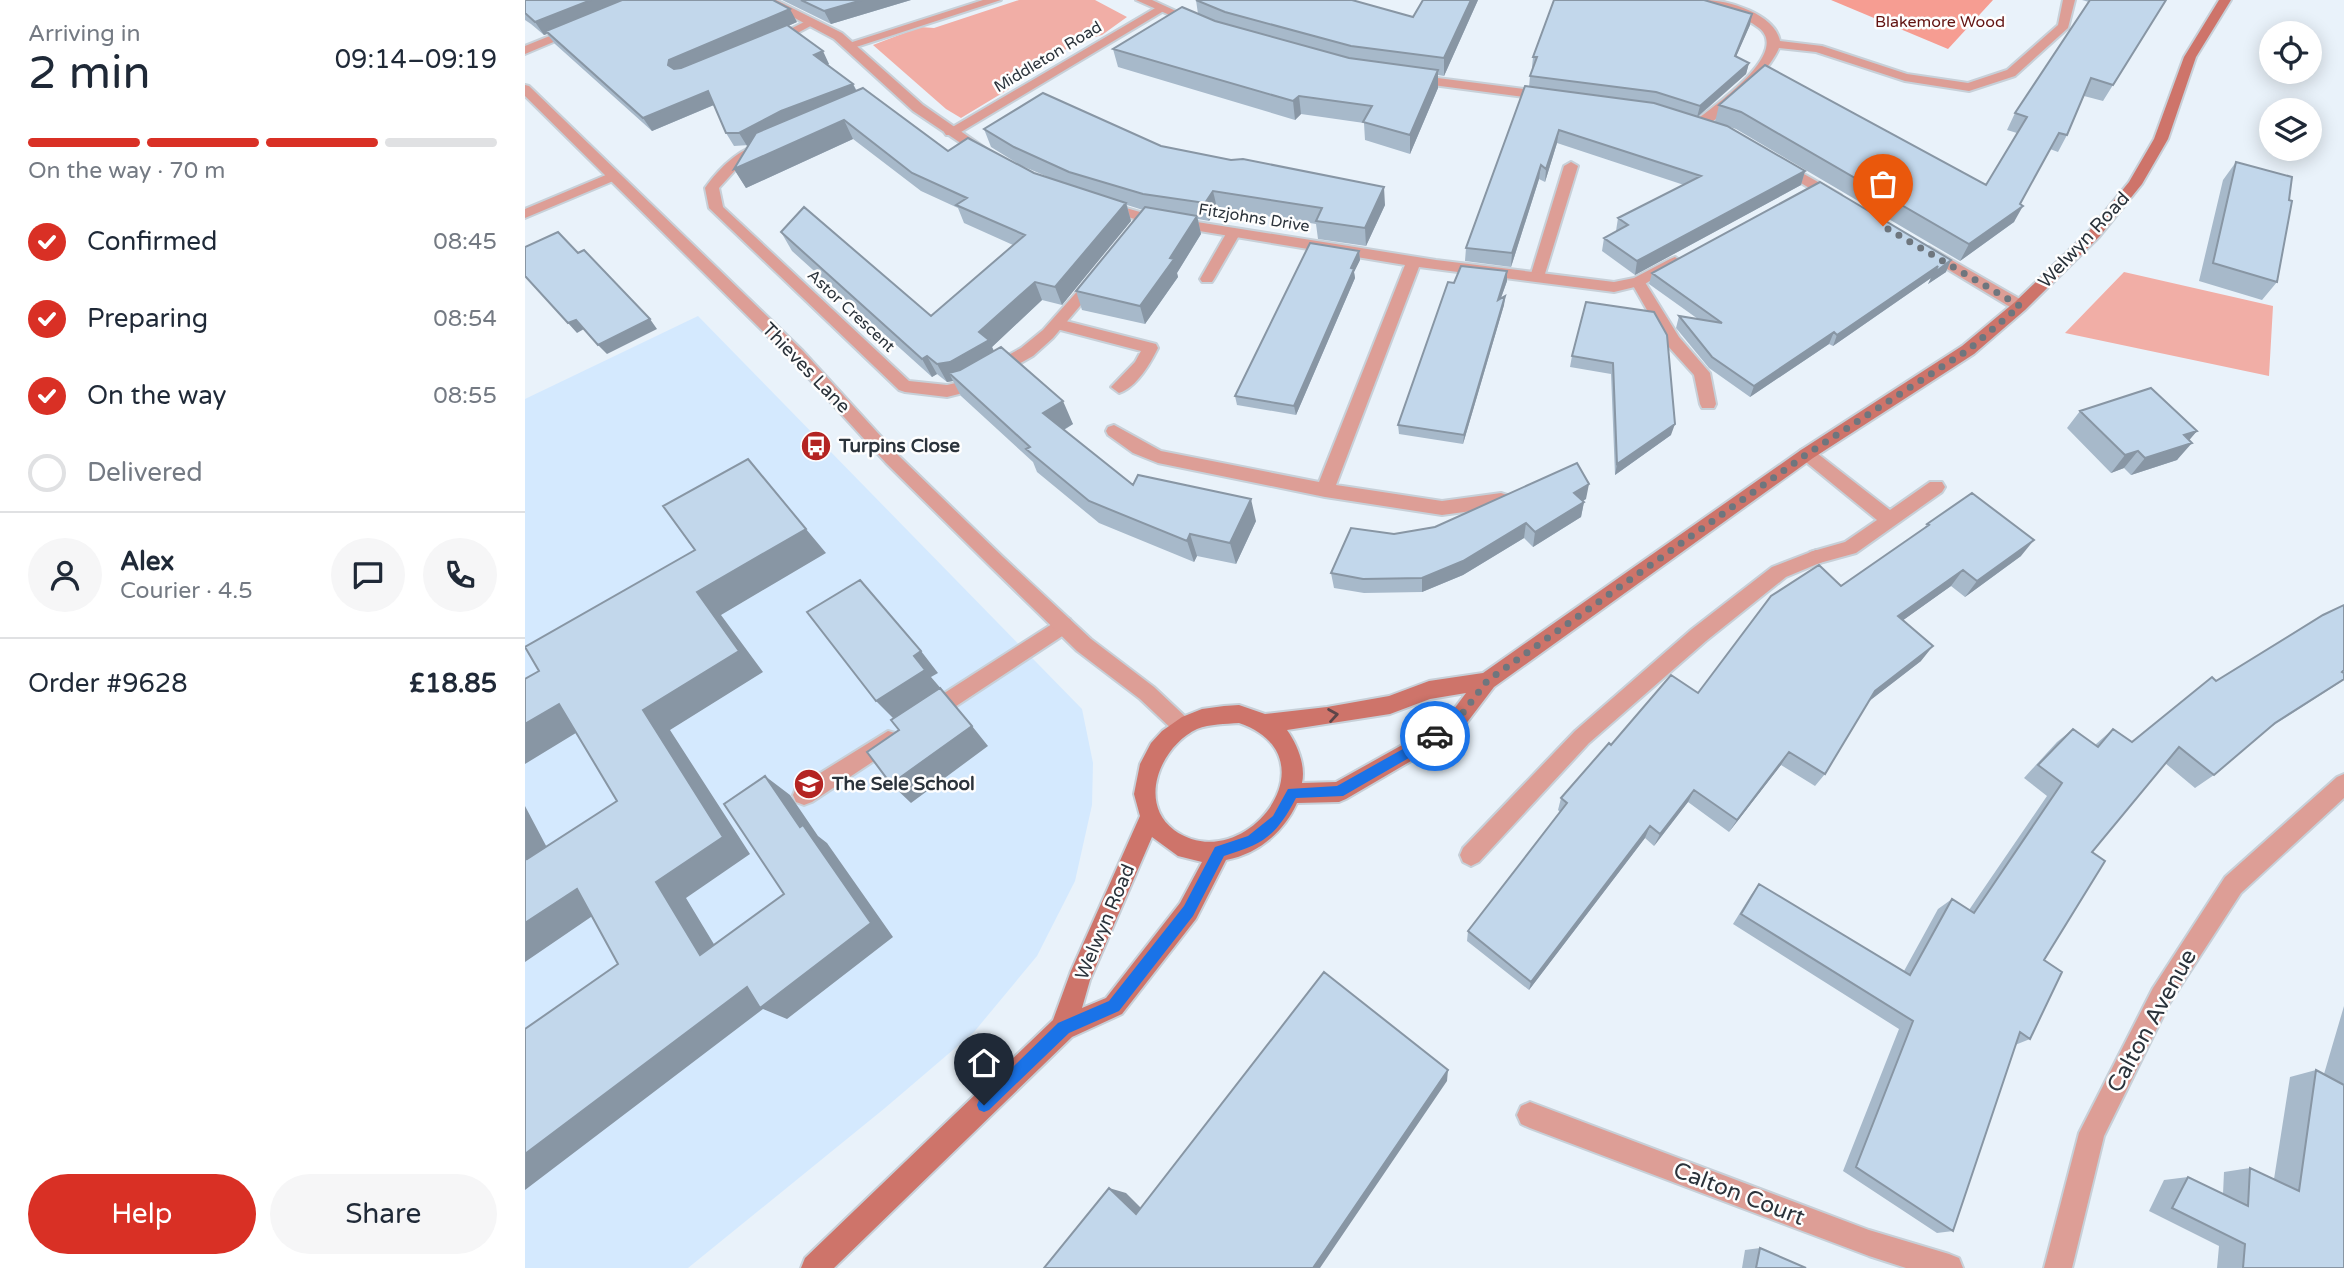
<!DOCTYPE html>
<html lang="en">
<head>
<meta charset="utf-8">
<style>
  body { margin:0; font-family:"Varela Round",sans-serif; background:#f6f6f7; color:#1f2937; height:100vh; display:flex; flex-direction:column; font-size:26px; white-space:nowrap }
  * { box-sizing:border-box; margin:0 }
  p { font-size:23px; color:#747a83 }
  .icon { flex:none; width:38px; height:38px; fill:none; stroke:currentColor; stroke-width:2; stroke-linecap:round; stroke-linejoin:round }
  .map { position:relative; flex:1; overflow:hidden }
  .side { display:flex; flex-direction:column; background:#fff; width:525px }
  .side>* { flex:none }
  .controls { position:absolute; left:1734px; top:21px; display:grid; gap:14px }
  .controls a { display:grid; place-items:center; width:63px; height:63px; border-radius:50%; background:#fff; box-shadow:0 4px 18px #0003; font-size:35px }
  .pin { position:absolute; display:grid; place-items:center; width:60px; height:60px; color:#fff; margin:-72px -30px; border-radius:50% 50% 50% 0; rotate:-45deg; box-shadow:0 0 7px #0007 }
  .pin .icon { rotate:45deg }
  .courier { position:absolute; display:grid; place-items:center; width:70px; height:70px; margin:-35px; border:5px solid #1a73e8; border-radius:50%; background:#fff; color:#222; box-shadow:0 2px 9px #0007 }
  .summary em { font-style:normal; font-weight:600 }
  .summary div { display:flex; flex-direction:column-reverse }
  .summary { display:flex; align-items:center; justify-content:space-between; height:119px; padding:0 28px }
  h1 { font-size:46px; font-weight:600; line-height:52px }
  .bar { display:grid; grid-template-columns:repeat(4,1fr); gap:10px 7px; align-content:center; height:84px; padding:0 28px }
  .bar i { height:9px; border-radius:5px; background:#e0e1e3 }
  .bar .on { background:#d93025 }
  .bar p { grid-column:span 4 }
  .line { display:flex; align-items:center; gap:18px; padding:0 28px; border-top:2px solid #e0e1e3 }
  .line div { flex:1 }
  .round { display:grid; place-items:center; flex:none; width:74px; height:74px; border-radius:37px; background:#f6f6f7 }
  ol { padding:0 28px; list-style:none }
  li { display:flex; align-items:center; gap:21px; height:77px }
  li p { margin-inline-start:auto }
  li .icon { padding:7px; border-radius:50%; background:#d93025; color:#fff; stroke-width:4 }
  li:last-child { color:#747a83 }
  li i { width:38px; height:38px; border:4px solid #e0e1e3; border-radius:50% }
  .button { display:flex; gap:14px; margin-top:auto; padding:14px 28px }
  .button a { flex:1; height:80px; border-radius:42px; background:#d93025; color:#fff; font-size:28px; font-weight:600; line-height:80px; text-align:center }
  .button a+a { background:#f6f6f7; color:#1f2937 }
  main { display:flex; flex:1; min-height:0 }
  .map>svg:first-child { display:block }
  .built { fill:#d4e9fe }
  .green { fill:#f1aea6 }
  .forest { fill:#f69d92 }
  .lines { fill:none; stroke-linecap:round; stroke-linejoin:round }
  .service-casing { stroke:#c7d0d8; stroke-width:4 }
  .minor-casing { stroke:#c7d0d8; stroke-width:4 }
  .tertiary-casing { stroke:#c7d0d8; stroke-width:4 }
  .secondary-casing { stroke:#c7d0d8; stroke-width:4 }
  .service { fill:#dd9e96; fill-rule:evenodd }
  .minor { fill:#dd9e96; fill-rule:evenodd }
  .tertiary { fill:#dd9e96; fill-rule:evenodd }
  .secondary { fill:#ce746a; fill-rule:evenodd }
  .wall { fill:#a7b9ca }
  .shaded-wall { fill:#8896a4 }
  .building { fill:#c2d7eb; stroke:#8896a4; stroke-width:2 }
  .oneway { stroke:#5c4649 }
  .route { fill:#1a73e8 }
  .done { stroke:#6e767e; stroke-width:7; stroke-dasharray:0 12.6 }
  .labels { text-anchor:middle; dominant-baseline:central; stroke-width:5; stroke-linejoin:round; paint-order:stroke }
  .far-park-label { font-size:16px; fill:#621311; stroke:#fefefe }
  .far-street-label { font-size:16px; fill:#2b333b; stroke:#fefefe }
  .street-label { font-size:19px; fill:#2b333b; stroke:#fefefe }
  .poi-label { font-size:19px; font-weight:bold; fill:#2b333b; stroke:#fefefe; text-anchor:start }
  .near-street-label { font-size:23px; fill:#2b333b; stroke:#fefefe }
</style>
</head>
<body>
<main>
<section class="side">
<div class="summary"><div><h1>2 min</h1><p>Arriving in</p></div><em>09:14–09:19</em></div>
<div class="bar"><i class="on"></i><i class="on"></i><i class="on"></i><i></i><p>On the way · 70 m</p></div>
<ol>
<li><svg class="icon" aria-label="check" viewBox="0 0 24 24"><path d="M5 12l5 5 9-10"/></svg>Confirmed<p>08:45</p></li>
<li><svg class="icon" aria-label="check" viewBox="0 0 24 24"><path d="M5 12l5 5 9-10"/></svg>Preparing<p>08:54</p></li>
<li><svg class="icon" aria-label="check" viewBox="0 0 24 24"><path d="M5 12l5 5 9-10"/></svg>On the way<p>08:55</p></li>
<li><i></i>Delivered</li>
</ol>
<div class="line" style="height:126px"><a class="round"><svg class="icon" aria-label="person" viewBox="0 0 24 24"><circle cx="12" cy="8" r="4"/><path d="M4 21q1-7 8-7t8 7"/></svg></a><div><b>Alex</b><p>Courier · 4.5</p></div><a class="round"><svg class="icon" aria-label="chat" viewBox="0 0 24 24"><path d="M4 5h16v11H9l-5 4z"/></svg></a><a class="round"><svg class="icon" aria-label="phone" viewBox="0 0 24 24"><path d="M5 4h4l2 5-3 2q2 4 5 5l2-3 5 2v4C11 20 4 13 5 4z"/></svg></a></div>
<div class="line" style="height:91px"><div>Order #9628</div><b>£18.85</b></div>
<div class="button"><a>Help</a><a>Share</a></div>
</section>
<div class="map">
<svg width="1819" height="1268" viewBox="0 0 1819 1268">
  <rect width="100%" height="100%" fill="#e9f2fa"/>
  <path class="built" d="M173,316L557,709L568,763L567,805L550,881L512,956L449,1032L360,1108L163,1268H0V399Z"/>
  <path class="green" d="M494,0H570L602,17L577,35L555,41L489,80L484,89L436,118L421,109L348,45L395,27L409,28Z
    M1599,272L1748,306L1744,376L1540,333Z"/>
  <path class="forest" d="M1306,0H1468L1423,49Z"/>
  <g class="lines">
    <g class="service-casing">
      <path id="service" d="M458,0H476L328,48L318,45Z
        M632,7L642,9L431,135H421L419,132Z
        M283,20L293,22L252,44L242,41Z
        M1046,162L1053,166L1019,277L1017,280H1007L1005,277L1039,166Z
        M709,228L716,232L689,279L687,282H677L675,279L702,232Z
        M1113,277L1118,279L1154,337L1185,373L1191,404L1189,408H1177L1175,404L1169,375L1142,345L1106,282Z
        M533,319L631,344L633,348C625,364 612,387 594,393L586,387L610,362L616,351L528,328L525,324L528,320Z
        M1291,550L1297,552L1300,557L1297,562L1261,577L1181,641L1064,743L954,862L946,866L938,862L935,855L938,848L1050,731L1167,629L1247,567Z
        M538,617L545,619L548,625L545,631L410,720L403,723L396,720L393,714L396,708Z
        M363,731L370,733L373,740L370,747L287,802L279,805L271,802L268,795L271,788Z
        M1005,1102L1344,1230L1424,1254L1434,1258L1438,1268H1381L1344,1256L1005,1128L996,1124L992,1115L996,1106Z"/>
    </g>
    <g class="minor-casing">
      <path id="minor" d="M236,0H251L317,33L398,105L467,153L465,156H455L388,111L309,39Z
        M611,0H627L677,23L667,25Z
        M1180,0C1203,0 1250,14 1255,41L1297,46L1382,74L1443,83L1482,70L1533,25L1538,0H1550L1543,28L1490,76L1444,91L1380,81L1291,52L1254,48C1245,70 1197,121 1175,128L1170,127V121C1189,106 1266,53 1234,28C1218,15 1195,13 1180,0Z
        M47,27L57,30L0,54V46Z
        M889,75L1022,92L1028,96L1022,100L885,82L883,79Z
        M239,142L244,143V149L214,166L194,188L198,207L384,381L422,385L435,382L496,348L518,330L564,278L569,276L576,281L528,338L508,356L446,391L422,397L380,392L374,390L184,208L180,188C195,167 214,149 239,142Z
        M1256,161L1316,195L1318,198L1311,202L1306,201L1251,168V162Z
        M88,172L95,176L93,179L0,218V209Z
        M580,202L622,214L911,260L1089,282L1109,278L1145,259L1150,257L1157,262L1118,285L1089,292L894,267L811,485L917,501L976,493L982,495L985,500L982,505L976,507L917,515L800,497L633,463L608,453L583,435L581,431L583,427L589,425L636,451L794,482L880,265L620,222L575,209L573,206Z
        M1404,247L1500,302L1503,306L1495,311L1490,310L1399,255L1397,252Z
        M1282,448L1288,450L1365,510L1405,482H1417L1420,487L1417,492L1331,553L1291,564L1285,562L1282,557L1285,552L1320,542L1352,520L1276,458L1273,454L1276,450Z
        M1819,774V798L1716,893L1644,1004L1579,1136L1547,1268H1519L1554,1133L1628,988L1700,877L1812,777Z"/>
    </g>
    <g class="tertiary-casing">
      <path id="tertiary" d="M0,85L4,86L278,351L373,455L478,557L566,639L629,687L665,721L668,727L665,733L658,736L651,733L615,699L552,651L466,567L361,463L266,359L0,96Z"/>
    </g>
    <g class="secondary-casing">
      <path id="secondary" d="M1694,0H1706L1671,57L1643,139L1617,184L1574,237L1500,310L1449,354L1288,458L969,687L934,733L821,799L814,802L772,803C759,832 733,854 701,860L671,919L597,1014L547,1037L309,1268H276L280,1258L528,1020L546,971L615,816L609,794L615,764L626,743L637,731L657,717L677,709L699,706L714,705L740,714L802,707L864,696L904,681L958,673L1276,450L1437,346L1490,302L1564,231L1604,182L1629,139L1659,57ZM941,693L920,721L811,782L777,783C781,765 772,744 762,730L865,714L905,699ZM714,723C813,757 718,880 649,830C612,802 636,746 672,729C685,724 700,724 714,723ZM627,837L653,856L677,862L655,903L581,998L557,1008L565,980Z"/>
    </g>
    <use href="#service" class="service"/>
    <use href="#minor" class="minor"/>
    <use href="#tertiary" class="tertiary"/>
    <use href="#secondary" class="secondary"/>
  </g>
  <path class="wall" d="M0,0L272,22L263,26L304,64L303,65L328,84L332,91L423,151L523,177L495,165L466,147L459,129L636,146L860,205L841,246L793,239L791,224L692,208L684,221L673,219L676,234L652,273L653,277L620,324L557,310L551,291L618,210L602,205L606,221L537,305L517,300L467,347L469,351L548,424L539,430L608,485L731,521L711,564L672,556L669,562L574,523L512,472L508,462L436,396L428,381L422,382L412,374L407,377L267,251L256,232L406,316L488,245L439,223L433,208L396,191L328,139L221,188L209,169L224,145L209,146L201,133L189,105L127,131L30,44L22,34L19,35L6,24L0,20Z
    M257,0H386L306,24Z
    M671,0L888,17L898,0H953L919,76L913,75V88L885,154L840,140L839,123L776,114L770,120L593,67L588,49L673,14Z
    M1557,0H1641L1578,101L1559,96L1542,135L1533,152L1525,149L1495,204L1489,222L1435,261L1211,129L1190,122L1194,105L1461,185L1492,133L1482,130L1490,113L1564,2Z
    M1225,25L1211,56L1224,63L1221,74L1173,117L1280,171L1276,185L1110,275L1077,251L1079,238L1091,231L1093,218L1159,185L1032,143L1020,182L1014,179L986,267L940,261L941,248L1004,87L1005,76L1008,68L1007,67L1008,57Z
    M1711,162L1752,282L1737,300L1674,281L1698,180Z
    M834,251L835,260L829,272L830,278L771,415L712,405L710,396Z
    M1421,272L1403,284L1406,278L1308,346L1304,344L1225,397L1184,368L1151,328L1154,316L1173,319L1124,284L1127,273Z
    M982,281L976,298L980,296L979,305L938,444L874,434L873,425L929,283Z
    M1142,335L1146,435L1090,475L1086,374L1045,367L1047,356Z
    M1555,411L1672,431L1664,440L1652,460L1606,475L1599,468L1586,473L1542,428Z
    M1061,499L1058,501L1059,502L1056,517L1008,547L999,538L938,575L897,592L839,593L809,588L806,573L869,534Z
    M1402,524L1496,556L1440,597L1426,586L1378,620L1396,661L1343,702L1300,774L1290,786L1256,765L1204,832L1163,802L1129,846L1120,838L1004,990L942,941L943,931L1035,812L1033,810L1036,798L1086,745L1173,693L1316,586L1399,529Z
    M1819,680L1746,727L1689,775L1670,788L1640,763L1567,852L1519,960L1505,1039L1490,1045L1428,1231L1412,1233L1318,1171L1374,1029L1208,924L1226,895L1234,884L1379,971L1413,909L1427,899L1444,910L1522,796L1499,778L1532,742L1548,729L1570,745L1588,729L1607,742L1691,681Z
    M1819,1006V1268H1692L1694,1246L1624,1211L1639,1180L1663,1177L1698,1194L1699,1172L1725,1168L1749,1179L1765,1077L1791,1070L1799,1074Z
    M1235,1248L1281,1268H1217L1220,1250Z"/>
  <path class="shaded-wall" d="M66,0H106L21,31L22,34L19,35L10,22Z
    M337,0H386L306,24L299,11Z
    M946,0H953L919,76V58Z
    M265,9L272,22L152,74L143,65L144,60Z
    M1227,14L1225,25L1207,66L1210,56Z
    M298,51L304,64L296,68L289,55Z
    M1224,63L1221,74L1172,117L1175,106Z
    M913,70V88L885,154V135Z
    M328,84L334,97L263,124L222,146L214,133L256,111Z
    M183,91L191,104L127,131L118,118Z
    M774,96L776,114L770,120L768,101Z
    M319,120L328,139L221,188L209,169Z
    M1034,130L1032,143L1020,182L1021,169Z
    M1016,165L1014,179L986,267L987,253Z
    M1280,171L1276,185L1110,275L1112,261Z
    M859,187L860,205L841,246L840,228Z
    M688,191L692,208L684,221L680,203Z
    M601,203L606,221L537,305L530,287Z
    M1498,206L1489,222L1435,261L1444,244Z
    M672,216L676,234L652,273L653,277L620,324L615,306Z
    M834,251L835,260L829,272L830,278L771,415L769,406Z
    M1426,260L1421,272L1403,284L1406,278L1308,346L1312,335L1413,266Z
    M982,271V281L972,309L973,300Z
    M510,282L517,300L467,347L472,358L424,373L428,381L422,382L412,364L454,332Z
    M980,296L979,305L938,444L939,435Z
    M125,319L132,329L82,354L73,345Z
    M51,320L59,329L52,333L43,323Z
    M1309,332L1304,344L1225,397L1229,386Z
    M402,356L412,374L407,377L397,359Z
    M538,401L548,424L528,436L518,413Z
    M1150,424L1146,435L1090,475L1092,464Z
    M1672,431L1660,445L1667,443L1652,460L1606,475L1620,458L1659,435Z
    M1613,451L1599,468L1586,473L1600,455Z
    M1064,484L1061,499L1046,508L1049,493Z
    M726,499L731,521L711,564L705,543Z
    M1059,502L1056,517L1008,547L1010,532Z
    M1001,523L999,538L938,575L897,592V578Z
    M281,529L301,553L196,615L238,672L145,730L225,854L161,898L204,969L175,955L131,882L118,710L172,592Z
    M665,534L672,556L669,562L662,541Z
    M1509,540L1496,556L1440,597L1452,581Z
    M1438,570L1426,586L1363,631L1373,616Z
    M1408,646L1396,661L1339,705L1350,691Z
    M396,651L413,673L406,677L418,691L371,721L351,701L389,656Z
    M34,704L64,725L0,764V724Z
    M447,726L463,746L386,803L366,784Z
    M1264,752L1256,765L1204,832L1212,820Z
    M240,776L265,795L293,836L302,843L368,937L262,1019L238,1009L0,1190V1154L222,987L346,923L275,827Z
    M1169,790L1163,802L1129,846L1135,834Z
    M0,806L37,876L2,859L0,855Z
    M1125,826L1120,838L1004,990L1006,982Z
    M52,889L85,904L0,962V923Z
    M923,1070L922,1081L795,1268H788Z
    M584,1188L601,1193L627,1219L611,1214Z"/>
  <path class="building" d="M0,0H66L10,22L0,13Z
    M97,0H248L265,9L144,60L143,65L149,69L156,68L262,25L298,51L289,55L328,84L256,111L214,133H201L183,91L118,118L21,31Z
    M276,0H337L299,11Z
    M671,0H827L888,17L898,0H946L919,58L826,46L700,12Z
    M1029,0H1179L1227,14L1210,56L1224,63L1175,106L1131,92L1005,76L1012,57H1008Z
    M1565,0H1641L1588,85L1566,78L1542,135L1534,133L1495,204L1498,206L1444,244L1216,112L1194,105L1240,65L1461,185L1502,117L1490,113Z
    M657,7L690,21L824,58L913,70L885,135L838,122L847,106L774,96L768,101L588,49Z
    M1000,86L1129,103L1202,126L1280,171L1112,261L1079,238L1103,225L1093,218L1176,176L1034,130L1021,169L1016,165L987,253L941,248Z
    M338,88L423,151L443,138L509,173L601,203L530,287L510,282L454,332L464,340L425,362L412,364L402,356L397,359L256,232L279,207L406,316L500,235L431,205L442,198L387,173L319,120L209,169L231,133Z
    M518,93L636,146L706,160L718,159L859,187L840,228L791,221L797,208L688,191L680,203L618,194L544,172L489,147L459,129Z
    M1711,162L1767,177L1764,200L1767,201L1752,282L1688,263Z
    M1295,182L1426,260L1409,273L1413,266L1312,335L1309,332L1229,386L1187,357L1154,316L1197,323L1127,273Z
    M620,207L672,216L645,258L649,259L615,306L551,291Z
    M33,232L53,253L59,250L125,319L73,345L51,320L43,323L0,276V247Z
    M785,243L834,251L826,268L829,269L769,406L710,396Z
    M936,266L982,271L973,300L980,296L939,435L873,425L923,282L929,283Z
    M1061,302L1129,312L1142,335L1150,424L1092,464L1088,363L1047,356Z
    M476,347L538,401L518,413L608,485L613,475L726,499L705,543L665,534L662,541L564,501L501,449L505,447L424,373L435,370Z
    M1626,388L1672,431L1659,435L1667,443L1620,458L1613,451L1600,455L1555,411Z
    M223,459L281,529L172,592L214,651L118,710L198,837L131,882L175,955L259,894L199,804L240,776L275,827L278,825L346,923L235,1008L222,987L0,1154V1029L93,964L52,889L0,923V855L2,859L92,801L34,704L0,724V679L14,671L0,647L170,550L138,506Z
    M1052,463L1064,484L1049,493L1059,502L1010,532L1001,523L938,561L897,578L838,579L806,573L826,528L869,534L910,527Z
    M1447,493L1509,540L1452,581L1438,570L1373,616L1408,646L1350,691L1300,774L1264,752L1212,820L1169,790L1135,834L1125,826L1006,982L943,931L1042,803L1036,798L1084,743L1086,745L1146,675L1173,693L1246,596L1294,565L1316,586L1404,525L1402,524Z
    M335,580L396,651L389,656L400,670L351,701L282,612Z
    M1819,605V670L1817,672L1819,673V679L1750,723L1689,775L1654,747L1567,852L1580,861L1519,960L1537,972L1505,1039L1495,1032L1428,1231L1331,1167L1388,1021L1216,914L1234,884L1385,975L1427,899L1449,913L1537,783L1513,765L1548,729L1573,747L1588,729L1607,742L1687,677L1691,681L1798,615Z
    M415,688L447,726L366,784L342,752L374,730L366,720Z
    M799,972L923,1070L788,1268H519L584,1188L611,1214Z
    M1791,1070L1819,1085V1268H1718L1720,1244L1647,1208L1663,1177L1723,1206L1725,1168L1774,1191Z
    M1235,1248L1281,1268H1231Z"/>
  <defs><path id="oneway-chevron" d="M-2-3.5L2.5 0L-2 3.5" fill="none" stroke-width="1.6" stroke-linecap="round" stroke-linejoin="round" transform="scale(1.75)"/></defs>
  <use class="oneway" href="#oneway-chevron" transform="translate(808 715) rotate(-9)"/>
  <path class="route" d="M910,731L917,736L915,740L818,796L771,798C751,836 739,844 699,856L668,916L594,1011L544,1033L464,1110L459,1112L454,1110L452,1105L454,1100L533,1023L584,1001L659,906L690,847L723,836L748,816L763,789L812,786Z"/>
  <g class="lines">
    <path class="done" d="M910,736L927,727L962,681L1282,454L1443,350L1495,306L1358,226"/>
  </g>
  <defs>
    <g id="bus-disc" transform="scale(1.575)"><circle r="9.5" fill="#b42422" stroke="#fefefe"/><path d="M-5-6H5V4H4V6H2V4H-2V6H-4V4H-5ZM-3.5-4V0h7V-4ZM-3.5 1.2v1.5H-2V1.2ZM2 1.2v1.5H3.5V1.2Z" fill="#fff"/></g>
    <g id="school-disc" transform="scale(1.575)"><circle r="9.5" fill="#b42422" stroke="#fefefe"/><path d="M0-5L7-2L0 1L-7-2ZM-4 1L0 2.5L4 1V4Q0 6-4 4Z" fill="#fff"/></g>
  </defs>
  <g fill-rule="evenodd">
    <use href="#bus-disc" x="291" y="446"/>
    <use href="#school-disc" x="284" y="784"/>
  </g>
  <g class="labels">
    <g class="far-park-label">
      <text x="1415" y="22">Blakemore Wood</text>
    </g>
    <g class="far-street-label">
      <text transform="translate(523 57) rotate(-31)">Middleton Road</text>
      <text transform="translate(729 218) rotate(9)">Fitzjohns Drive</text>
      <text transform="translate(326 311) rotate(43)">Astor Crescent</text>
    </g>
    <g class="street-label">
      <text transform="translate(1559 240) rotate(-47)">Welwyn Road</text>
      <text transform="translate(281 368) rotate(46)">Thieves Lane</text>
      <text transform="translate(580 922) rotate(-67)">Welwyn Road</text>
    </g>
    <g class="poi-label">
      <text x="314" y="446">Turpins Close</text>
      <text x="307" y="784">The Sele School</text>
    </g>
    <g class="near-street-label">
      <text transform="translate(1627 1021) rotate(-61)">Calton Avenue</text>
      <text transform="translate(1214 1194) rotate(21)">Calton Court</text>
    </g>
  </g>
</svg>
<div class="controls">
<a><svg class="icon" aria-label="locate" viewBox="0 0 24 24"><circle cx="12" cy="12" r="6"/><path d="M12 2v4M12 18v4M2 12h4M18 12h4"/></svg></a>
<a><svg class="icon" aria-label="layers" viewBox="0 0 24 24"><path d="M12 4l9 5-9 5-9-5zM3 14l9 5 9-5"/></svg></a>
</div>
<div class="pin" style="left:1358px;top:226px;background:#ea580c"><svg class="icon" aria-label="bag" viewBox="0 0 24 24"><path d="M5 8h14l-1 12H6zM9 8a3 3 0 0 1 6 0"/></svg></div>
<div class="pin" style="left:459px;top:1105px;background:#1f2937"><svg class="icon" aria-label="home" viewBox="0 0 24 24"><path d="M3 11l9-7 9 7M6 9v11h12V9"/></svg></div>
<div class="courier" style="left:910px;top:736px"><svg class="icon" aria-label="car" viewBox="0 0 24 24"><path d="M5 17H2v-5l4-1 3-4h7l3 4 3 1v5h-3M9 17h6M6 11h13"/><circle cx="7" cy="17" r="2"/><circle cx="17" cy="17" r="2"/></svg></div>
</div>
</main>
</body>
</html>
